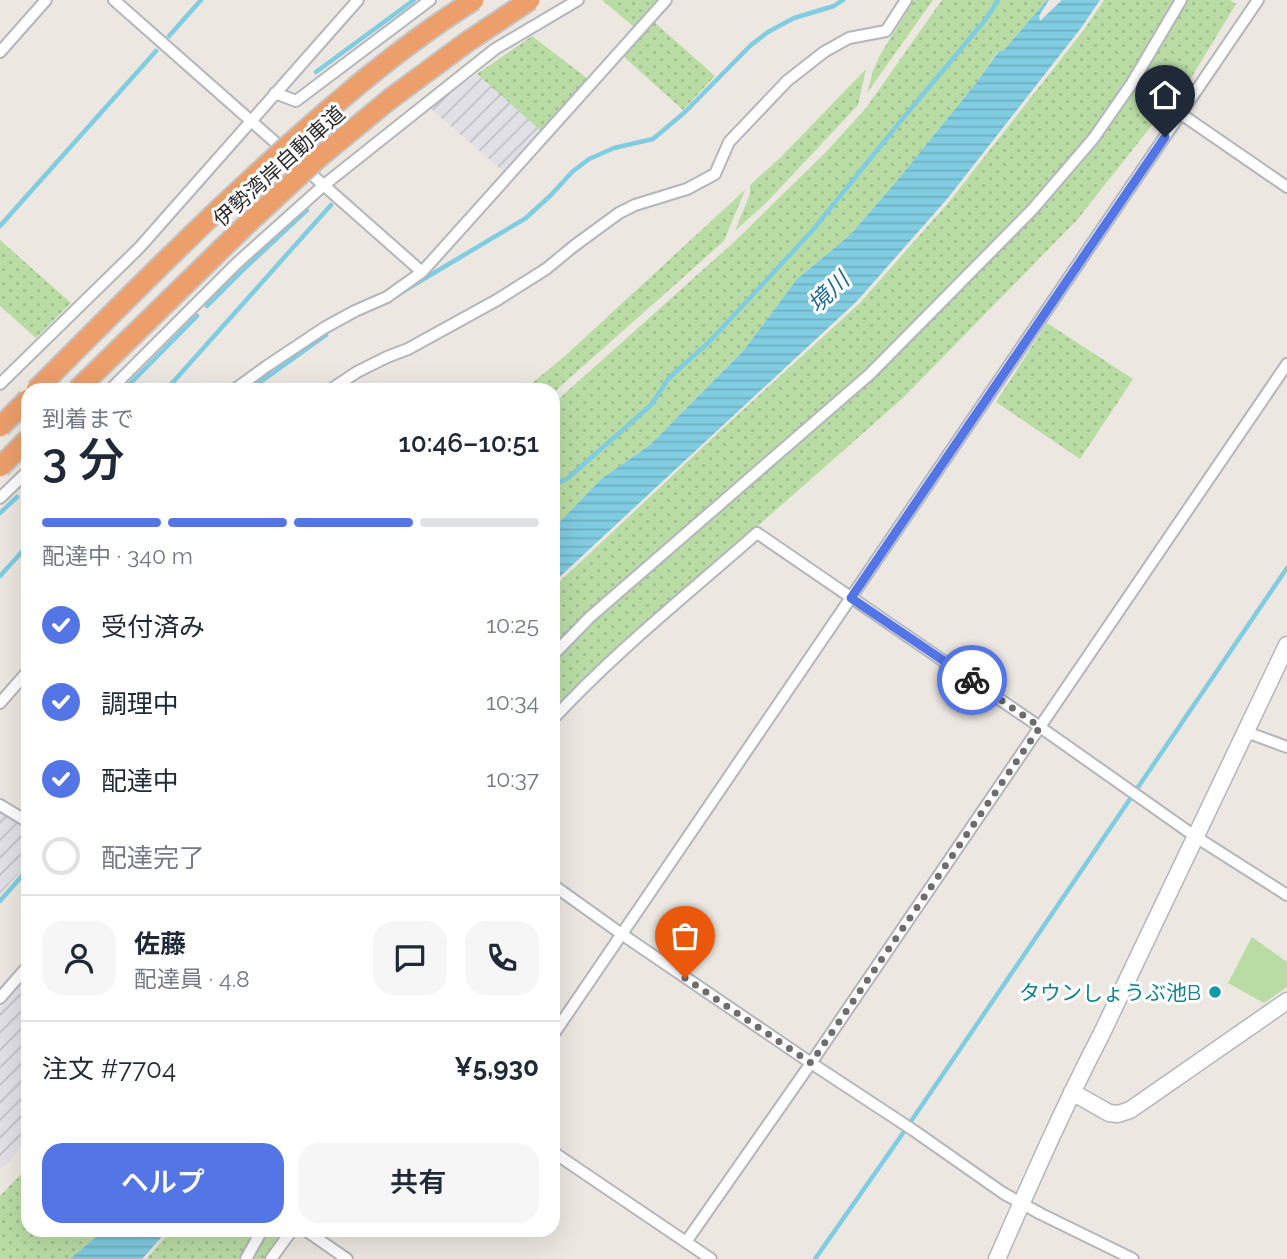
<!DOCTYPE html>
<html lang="ja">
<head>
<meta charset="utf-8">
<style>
  body { margin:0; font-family:Raleway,"Noto Sans JP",sans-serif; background:#f6f6f7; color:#1f2937; height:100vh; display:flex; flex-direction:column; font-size:26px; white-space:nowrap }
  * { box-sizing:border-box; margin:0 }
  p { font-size:23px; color:#747a83 }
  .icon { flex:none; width:38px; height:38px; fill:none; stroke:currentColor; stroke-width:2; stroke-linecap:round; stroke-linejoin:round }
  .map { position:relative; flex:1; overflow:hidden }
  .side { position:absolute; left:21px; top:383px; width:539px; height:854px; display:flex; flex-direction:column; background:#fff; border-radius:21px; box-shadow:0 7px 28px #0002 }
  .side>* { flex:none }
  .pin { position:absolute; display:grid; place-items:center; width:60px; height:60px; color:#fff; margin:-72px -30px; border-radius:50% 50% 50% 0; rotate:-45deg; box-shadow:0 0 7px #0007 }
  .pin .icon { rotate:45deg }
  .courier { position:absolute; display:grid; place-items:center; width:70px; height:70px; margin:-35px; border:5px solid #5475e6; border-radius:50%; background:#fff; color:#222; box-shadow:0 2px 9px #0007 }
  .head em { font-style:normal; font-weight:600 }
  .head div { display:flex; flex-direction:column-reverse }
  .head { display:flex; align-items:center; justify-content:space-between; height:119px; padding:0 21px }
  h1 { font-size:46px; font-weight:600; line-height:52px }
  .bar { display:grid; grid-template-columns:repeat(4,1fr); gap:10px 7px; align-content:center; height:84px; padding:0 21px }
  .bar i { height:9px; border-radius:5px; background:#e0e1e3 }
  .bar .current { background:#5475e6 }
  .bar p { grid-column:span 4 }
  .line { display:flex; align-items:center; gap:18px; padding:0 21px; border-top:2px solid #e0e1e3 }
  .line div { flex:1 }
  .round { display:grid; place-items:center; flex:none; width:74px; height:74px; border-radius:21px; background:#f6f6f7 }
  ol { padding:0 21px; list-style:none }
  li { display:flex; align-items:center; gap:21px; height:77px }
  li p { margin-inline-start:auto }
  li .icon { padding:7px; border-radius:50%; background:#5475e6; color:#fff; stroke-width:4 }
  li:last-child { color:#747a83 }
  li i { width:38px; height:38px; border:4px solid #e0e1e3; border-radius:50% }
  .action { display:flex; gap:14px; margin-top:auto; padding:14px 21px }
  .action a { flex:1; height:80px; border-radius:21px; background:#5475e6; color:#fff; font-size:28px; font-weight:600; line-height:80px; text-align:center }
  .action a+a { background:#f6f6f7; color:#1f2937 }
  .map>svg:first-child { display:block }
  .industrial { fill:url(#industrial-furrows) }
  .grass { fill:url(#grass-dots) }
  .park { fill:#b9dca4 }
  .water { fill:url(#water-rules) }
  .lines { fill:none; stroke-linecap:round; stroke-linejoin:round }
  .stream { stroke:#80cce1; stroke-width:4.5 }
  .street-casing { stroke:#b4b6be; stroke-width:14 }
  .secondary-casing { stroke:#b4b6be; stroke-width:19 }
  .street { stroke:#fff; stroke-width:10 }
  .secondary { stroke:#fff; stroke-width:16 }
  .highway-bridge-casing { stroke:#c4c4c4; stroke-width:23; stroke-linecap:butt }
  .highway-bridge { stroke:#ec9e6b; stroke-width:19 }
  .done { stroke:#6f6d6b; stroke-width:7; stroke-dasharray:0 12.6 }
  .route { stroke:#5475e6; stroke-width:9 }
  .culture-dot { fill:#0f9aa8; stroke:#fff; stroke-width:2.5 }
  .labels { text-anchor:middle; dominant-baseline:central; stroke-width:6; stroke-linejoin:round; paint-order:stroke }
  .street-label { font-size:21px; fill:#2c2c2c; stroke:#fff }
  .culture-label { font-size:21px; fill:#0d838f; stroke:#fff; text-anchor:end }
  .water-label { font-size:23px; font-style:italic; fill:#1d6d8f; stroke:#fff }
</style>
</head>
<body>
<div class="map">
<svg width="1287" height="1259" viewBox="0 0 1287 1259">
  <defs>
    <pattern id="industrial-furrows" width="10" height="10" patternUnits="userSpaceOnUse" patternTransform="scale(1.75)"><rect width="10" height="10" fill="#e1e0e6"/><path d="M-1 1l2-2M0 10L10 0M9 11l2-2" fill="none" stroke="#c1c0c5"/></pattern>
    <pattern id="grass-dots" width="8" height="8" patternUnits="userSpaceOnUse" patternTransform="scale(1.75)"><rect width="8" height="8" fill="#b9dca4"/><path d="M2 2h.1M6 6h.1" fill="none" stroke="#9fbd8d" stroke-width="1.8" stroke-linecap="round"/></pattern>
    <pattern id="water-rules" width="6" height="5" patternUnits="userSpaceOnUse" patternTransform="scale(1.75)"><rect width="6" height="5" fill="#80cce1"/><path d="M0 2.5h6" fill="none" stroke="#6fafc1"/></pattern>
  </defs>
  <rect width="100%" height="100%" fill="#ece7e0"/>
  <path class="industrial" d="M477,74L541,131L504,172L430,108Z
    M0,811L28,828V863L0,894Z
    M28,977V1135L10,1161L0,1169V1009Z"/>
  <path class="grass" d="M602,0H657L634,27Z
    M914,0H933L867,93L873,71L880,55Z
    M942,0H1047L1004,50L997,52L977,82L900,177L851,234L797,279L744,350L650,445L601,479L553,529V404L734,242L826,152L866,108Z
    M1104,0H1230L1236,4L1177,101L1175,117L1156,120L1077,220L903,398L760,524L649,619L585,679L553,713V588L722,429L859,304L949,202L1083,31Z
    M653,21L715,76L683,110L623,56Z
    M532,36L588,79L541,131L477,74Z
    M866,69L858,105L767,202L735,231L750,194V185L781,157Z
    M745,190L724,241L553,393V390H524L566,355Z
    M0,240L71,303L36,338L0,306Z
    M1047,323L1133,379L1080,459L996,402Z
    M28,1167V1230H104L70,1259H0V1196Z
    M172,1230H285L265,1259H146Z"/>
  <path class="park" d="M1252,937L1287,962V987L1264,1003L1228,983Z"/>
  <path class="water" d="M1047,0H1049L1039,16L1040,21L1062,0H1100L1081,28L947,199L857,301L553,583V529L601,479L650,445L744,350L797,279L851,234L900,177L977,82L998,52L1004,50Z
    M104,1230H168L142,1259H70Z"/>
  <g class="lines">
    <path class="stream" d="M169,36L201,0
      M316,72L414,0
      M0,226L156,51
      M402,292L526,218L551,195L572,172L589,159L614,148L653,139L685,112L751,45L768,32L794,18L834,6L843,0
      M207,306L244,269L307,210
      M124,390L197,316
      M166,390L331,205
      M249,390L326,335
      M553,486L568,478L651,405L669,378L710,341L812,231L899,123L986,19L998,0
      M0,513L17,497
      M0,576L28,545
      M0,901L28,869
      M815,1259L901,1136L1287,568"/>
    <g class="street-casing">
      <path id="street" d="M114,0L422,272
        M0,52L46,0
        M275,93L296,101L430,0
        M1181,114L1287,187
        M0,384L140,247L358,0
        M110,390L237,263L324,185L495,49L578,0
        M234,390L267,366L324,328L355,311L387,297L422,272L666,0
        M330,390L357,372L387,357L408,349L497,300L546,269L574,246L619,213L635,205L687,189L715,174L729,142L787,81L824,52L849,38L886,31L906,0
        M0,498L28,471
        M553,655L590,617L870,374L1032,210L1093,139L1132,83L1181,0
        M0,703L28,671
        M553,719C616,651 688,594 757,533L1040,727L1196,837L1287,895
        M1246,732L1287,747
        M0,805L28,822
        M553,885L623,935L811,1063L913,1130L1003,1193L1041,1214L1133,1259
        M0,998L28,966
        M553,1035L1258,0
        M553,1152L711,1259
        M305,1230L347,1259
        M686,1242L811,1063L1287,364
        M246,1259L262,1230
        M271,1259L292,1230"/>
    </g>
    <g class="secondary-casing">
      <path id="secondary" d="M1072,1092L1109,1113L1118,1114L1130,1110L1287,1001
        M997,1259C1030,1184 1063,1108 1101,1035L1287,645"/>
    </g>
    <use href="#street" class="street"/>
    <use href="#secondary" class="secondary"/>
    <g class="highway-bridge-casing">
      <path id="highway-bridge" d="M36,390C114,312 191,233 273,159C336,102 402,45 474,0
        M77,390L248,223L316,160L390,99L467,42L530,0
        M0,427L28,399
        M0,467L28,439"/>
    </g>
    <use href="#highway-bridge" class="highway-bridge"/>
  </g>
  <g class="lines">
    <path class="done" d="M685,978L811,1063L1040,727L972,680"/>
    <path class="route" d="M972,680L851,598L1165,137"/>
  </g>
  <circle class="culture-dot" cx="1215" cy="992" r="7"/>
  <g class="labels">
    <g class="street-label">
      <text transform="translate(279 166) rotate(-42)">伊勢湾岸自動車道</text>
    </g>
    <g class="culture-label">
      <text x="1201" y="992">タウンしょうぶ池B</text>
    </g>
    <g class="water-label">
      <text transform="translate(828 292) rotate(-44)">境川</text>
    </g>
  </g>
</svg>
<div class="pin" style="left:685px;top:978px;background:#ea580c"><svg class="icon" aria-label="bag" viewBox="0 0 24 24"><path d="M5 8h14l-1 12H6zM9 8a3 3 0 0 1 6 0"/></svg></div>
<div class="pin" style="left:1165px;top:137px;background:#1f2937"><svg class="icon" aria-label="home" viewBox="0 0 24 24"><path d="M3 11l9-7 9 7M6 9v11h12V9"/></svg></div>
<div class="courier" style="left:972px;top:680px"><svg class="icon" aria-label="bike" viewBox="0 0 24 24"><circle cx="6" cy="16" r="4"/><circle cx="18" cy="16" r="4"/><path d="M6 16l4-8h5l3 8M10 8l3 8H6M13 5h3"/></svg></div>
<section class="side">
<div class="head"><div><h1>3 分</h1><p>到着まで</p></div><em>10:46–10:51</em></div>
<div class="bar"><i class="current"></i><i class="current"></i><i class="current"></i><i></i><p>配達中 · 340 m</p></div>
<ol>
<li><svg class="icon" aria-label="check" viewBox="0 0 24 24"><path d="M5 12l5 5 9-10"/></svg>受付済み<p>10:25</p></li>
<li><svg class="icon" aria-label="check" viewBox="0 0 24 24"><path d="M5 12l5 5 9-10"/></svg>調理中<p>10:34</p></li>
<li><svg class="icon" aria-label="check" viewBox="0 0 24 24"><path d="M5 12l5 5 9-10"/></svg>配達中<p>10:37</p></li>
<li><i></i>配達完了</li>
</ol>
<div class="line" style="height:126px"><a class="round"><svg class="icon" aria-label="person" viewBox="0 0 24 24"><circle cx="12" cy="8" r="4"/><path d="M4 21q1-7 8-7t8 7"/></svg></a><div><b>佐藤</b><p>配達員 · 4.8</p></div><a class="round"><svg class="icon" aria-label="chat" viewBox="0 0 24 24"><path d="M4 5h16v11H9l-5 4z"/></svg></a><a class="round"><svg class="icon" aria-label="phone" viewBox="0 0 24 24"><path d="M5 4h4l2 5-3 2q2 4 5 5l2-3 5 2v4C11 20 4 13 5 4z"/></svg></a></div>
<div class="line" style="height:91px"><div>注文 #7704</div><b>¥5,930</b></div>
<div class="action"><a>ヘルプ</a><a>共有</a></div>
</section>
</div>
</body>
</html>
